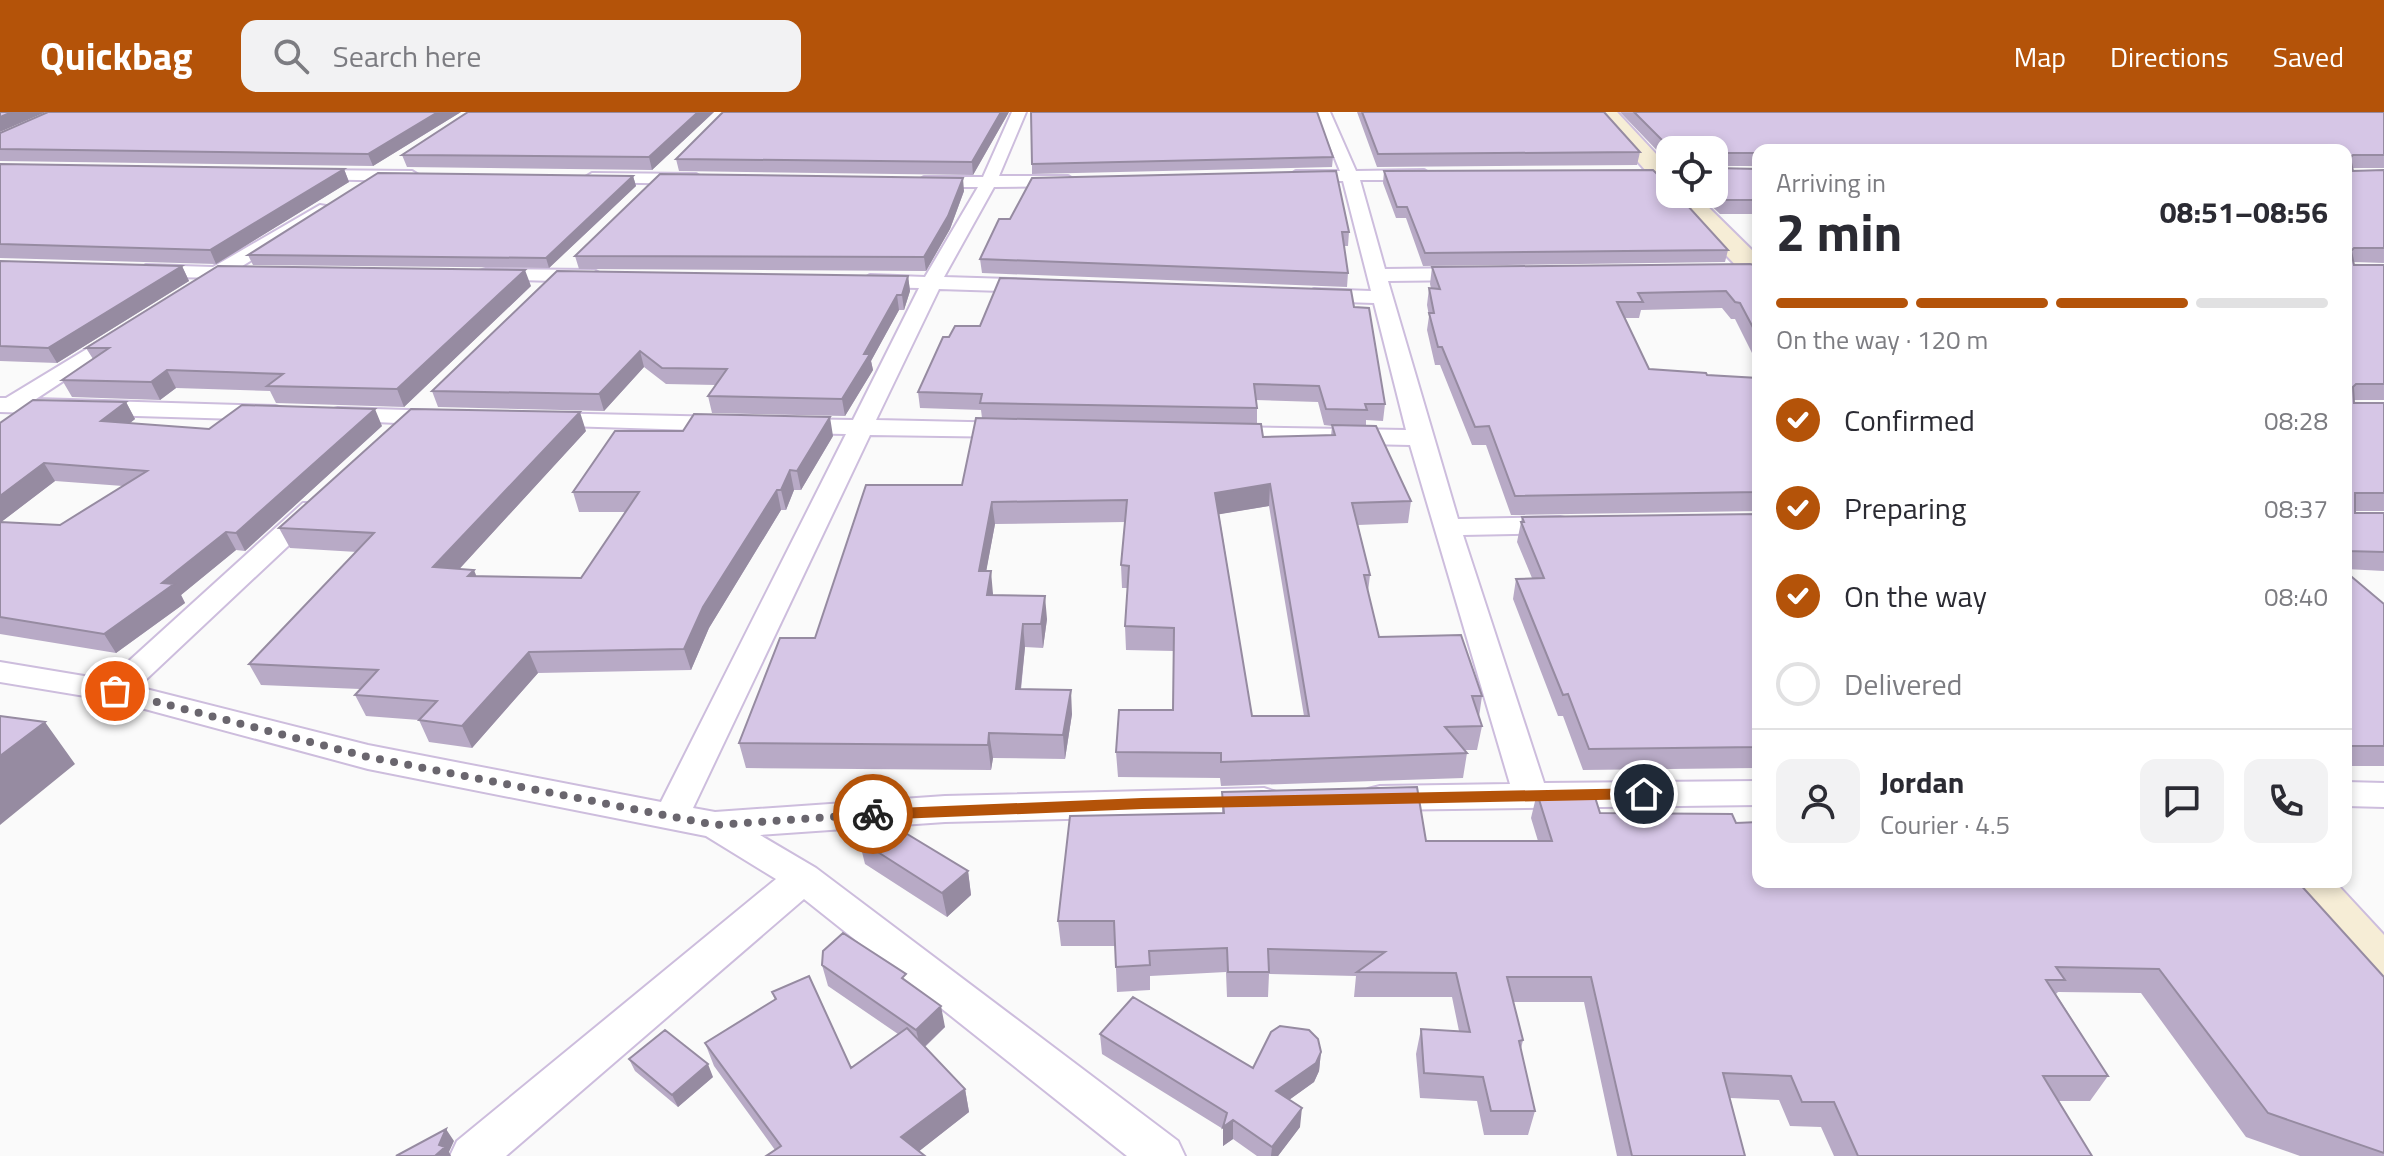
<!DOCTYPE html>
<html lang="en">
<head>
<meta charset="utf-8">
<style>
  body { margin:0; font-family:"Titillium Web",sans-serif; background:#f2f2f3; color:#2b2b33; height:100vh; display:flex; flex-direction:column; font-size:30px; white-space:nowrap }
  * { box-sizing:border-box; margin:0 }
  p { font-size:26px; color:#7c7c81 }
  .icon { flex:none; width:44px; height:44px; fill:none; stroke:currentColor; stroke-width:2; stroke-linecap:round; stroke-linejoin:round }
  .map { position:relative; flex:1; overflow:hidden }
  .side { position:absolute; left:1752px; top:32px; width:600px; height:744px; display:flex; flex-direction:column; background:#fff; border-radius:16px; box-shadow:0 4px 12px #0003 }
  .side>* { flex:none }
  .tools { position:absolute; left:1656px; top:24px; display:grid; gap:16px }
  .tools a { display:grid; place-items:center; width:72px; height:72px; border-radius:16px; background:#fff; box-shadow:0 4px 12px #0003; font-size:40px }
  .pin { position:absolute; display:grid; place-items:center; width:68px; height:68px; color:#fff; margin:-34px; border:4px solid #fff; border-radius:50%; box-shadow:0 2px 8px #0007 }
  .courier { position:absolute; display:grid; place-items:center; width:80px; height:80px; margin:-40px; border:6px solid #b45309; border-radius:50%; background:#fff; color:#222; box-shadow:0 2px 10px #0007 }
  .head em { font-style:normal; font-weight:700 }
  .head div { display:flex; flex-direction:column-reverse }
  .head { display:flex; align-items:center; justify-content:space-between; height:136px; padding:0 24px }
  h1 { font-size:52px; font-weight:700; line-height:60px }
  .bar { display:grid; grid-template-columns:repeat(4,1fr); gap:12px 8px; align-content:center; height:96px; padding:0 24px }
  .bar i { height:10px; border-radius:6px; background:#e1e1e2 }
  .bar .on { background:#b45309 }
  .bar p { grid-column:span 4 }
  .line { display:flex; align-items:center; gap:20px; padding:0 24px; border-top:2px solid #e1e1e2 }
  .line div { flex:1 }
  .round { display:grid; place-items:center; flex:none; width:84px; height:84px; border-radius:16px; background:#f2f2f3 }
  ol { padding:0 24px; list-style:none }
  li { display:flex; align-items:center; gap:24px; height:88px }
  li p { margin-inline-start:auto }
  li .icon { padding:8px; border-radius:50%; background:#b45309; color:#fff; stroke-width:4 }
  li:last-child { color:#7c7c81 }
  li i { width:44px; height:44px; border:4px solid #e1e1e2; border-radius:50% }
  header { display:flex; align-items:center; gap:48px; box-sizing:border-box; height:112px; padding:0 40px; background:#b45309; color:#fff }
  header strong { font-size:38px }
  nav { display:flex; gap:44px; margin-inline-start:auto; font-size:28px }
  .search { width:560px; height:72px; background:#f2f2f3; display:flex; align-items:center; gap:20px; box-sizing:border-box; padding:0 28px; border-radius:16px; color:#7c7c81; font-size:30px }
  .map>svg:first-child { display:block }
  .lines { fill:none; stroke-linecap:round; stroke-linejoin:round }
  .street-casing { stroke:#cdbddd; stroke-width:4 }
  .secondary-casing { stroke:#cdbddd; stroke-width:4 }
  .street { fill:#fff; fill-rule:evenodd }
  .secondary { fill:#f6edd6; fill-rule:evenodd }
  .wall { fill:#b8aac6; fill-rule:evenodd }
  .shaded-wall { fill:#968ba1 }
  .building { fill:#d6c6e6; stroke:#968ba1; stroke-width:2; fill-rule:evenodd }
  .route { fill:#b45309 }
  .done { stroke:#6a666e; stroke-width:8; stroke-dasharray:0 14.4 }
</style>
</head>
<body>
<header>
<strong>Quickbag</strong>
<div class="search"><svg class="icon" aria-label="search" viewBox="0 0 24 24"><circle cx="10" cy="10" r="6"/><path d="M15 15l6 6"/></svg>Search here</div>
<nav><a>Map</a><a>Directions</a><a>Saved</a></nav>
</header>
<div class="map">
<svg width="2384" height="1044" viewBox="0 0 2384 1044">
  <rect width="100%" height="100%" fill="#fafafa"/>
  <g class="lines">
    <g class="street-casing">
      <path id="street" d="M1012,0H1026L999,64H1068L1076,69L1068,74L994,75L944,165L1038,168L1048,174L1038,180L939,177L876,308L1014,311L1022,313L1026,318L1022,323L1014,325L870,323L693,696L715,700L945,684L1264,676L1276,680L1281,689L1276,698L1264,702L945,710L760,723L816,756L1178,1029L1185,1044H1127L804,787L506,1044H450L457,1029L776,767L706,724L368,657L115,589L0,570V550L108,568L303,391H321L325,397L321,403L138,575L368,633L661,690L846,322L790,321L782,319L778,314L782,309L790,307L853,308L919,176L870,175L860,169L870,163L925,165L978,75H924L916,70L924,65H983Z
        M1316,0H1330L1356,59L1424,58L1432,63L1424,68H1360L1385,157L1472,156L1482,162L1472,168L1388,169L1458,407L1560,405L1569,407L1573,413L1569,419L1560,421L1463,423L1544,671L1758,669V693L1380,698L1368,695L1363,686L1368,677L1380,674L1510,672L1410,333L1222,329L1213,327L1210,322L1213,317L1222,315L1406,318L1374,191L1314,189L1304,183L1314,177L1371,179L1343,69H1296L1288,64L1296,59H1340Z
        M308,58L412,59L420,64L412,69L302,67L300,63L302,59Z
        M592,61L696,62L704,67L696,72L586,70L584,66Z
        M320,93L326,94L329,98L326,102L239,156L253,158L256,162L253,166L146,165L136,159L146,153L213,155Z
        M486,157L594,158L604,164L594,170L479,167L476,163L479,159Z
        M123,215L130,217L134,221L130,225L36,287L275,294L283,296L287,301L283,306L275,308L0,300V286H6Z
        M338,296L442,299L450,301L454,306L450,311L442,313L330,308L326,303L330,298Z
        M542,301L726,305L734,307L738,312L734,317L726,319L534,313L530,308L534,303Z
        M2346,670L2384,671V695L2346,694Z"/>
    </g>
    <g class="secondary-casing">
      <path id="secondary" d="M1594,0H1617L1670,57V78L1661,76Z
        M1670,80L1695,82L1758,144V169L1748,166L1672,87Z
        M2275,770H2335L2384,823V887L2363,880L2283,785Z"/>
    </g>
    <use href="#street" class="street"/>
    <use href="#secondary" class="secondary"/>
  </g>
  <path class="wall" d="M461,0L373,54L0,49V21Z
    M468,0H714L652,58L407,55L402,43Z
    M723,0H1009L973,63L679,59L676,47Z
    M1357,0H1604L1640,40L1637,53L1377,55Z
    M1620,0H2384V56H2352L2353,59L2384,58V151L2354,150V153H2384V288H2354V291H2384V399H2355V401H2384V459L2346,457V38H1758V54H1715V56L1758,57V102H1720L1699,82H1714V38H1670V52Z
    M1333,45L1332,55L1032,62V52Z
    M0,52L344,57L349,70L216,152L0,146Z
    M1384,59L1670,82L1728,138L1725,150L1423,154L1406,106H1396L1383,71Z
    M633,64L636,74L549,156L253,153L248,143Z
    M964,79L950,117L926,159L579,157L575,144Z
    M1349,120L1348,134H1344L1348,161L1347,175L982,161L980,147Z
    M0,149L182,154L189,169L57,251L0,249Z
    M1758,154V253L1735,207H1731L1722,196L1641,198L1639,206H1625L1649,257L1707,263L1758,266V399L1511,403L1486,333H1472L1440,253H1435L1427,218L1429,204L1427,193L1429,176H1431L1430,172L1432,155Z
    M908,164L910,179L904,198H899L871,249L873,258L845,304L712,301L708,284L716,273L666,272L644,255L604,299L438,295L432,279Z
    M531,174L404,295L276,291L270,279L176,276L160,288L72,285L62,268L93,247L86,236Z
    M1354,195L1385,292L1383,309L1366,308V314L1411,389L1408,411L1358,413L1370,463L1368,480L1379,525L1482,584L1479,605L1482,614L1477,638H1465L1467,641L1463,666L1221,674L1220,666L1118,665L1116,640L1173,598L1174,539L1126,538L1125,514L1128,476H1122L1121,453L1125,410L995,412L986,459L993,483L1047,507L1043,536L1025,535L1021,578L1072,602L1065,647L993,646L991,658L746,656L739,631L815,526L962,373L982,306L981,298L920,296L918,280L949,225L980,214ZM1256,288L1318,290L1324,313L1332,314L1331,324L1263,325L1257,312V296ZM1269,394L1304,604H1252L1219,402Z
    M126,290L135,307L130,311L209,317L382,314L245,439L236,438L181,483L185,491L116,541L0,522V311ZM55,369L123,374L60,413L1,410Z
    M586,319L459,457L477,465L581,466L626,400H579L573,380L833,324L801,378H794L786,398H781L709,516L691,558L538,561L472,636L429,630L419,608L366,604L355,583L360,577L261,573L249,552L357,440L290,436L279,416Z
    M1758,402V651L1756,656L1583,658L1563,604H1558L1513,487L1516,467L1532,466L1517,430L1522,405Z
    M2346,460L2384,492V654H2346Z
    M1222,680L1426,729H1538L1531,706L1537,681L1600,701L1736,711L2384,865V1044H2300L2246,1025L2141,881L2058,880L2056,882L2108,964L2090,989H2058L2092,1044H1834L1821,1015L1790,1014L1779,988L1730,986L1745,1044H1617L1584,890H1513L1523,928L1521,937L1535,999L1528,1023H1484L1477,989L1420,986L1416,942L1421,917L1459,919L1452,885H1354L1356,864L1269,862L1268,885H1227L1226,860L1150,864V878L1117,880L1115,834H1061L1058,809L1222,701Z
    M859,728L968,759L971,783L947,805L865,752Z
    M822,853L908,870L945,915L925,935L965,977L969,1000L919,1039L775,1038L714,954L705,931L775,888L772,880L851,956L898,922L828,874Z
    M1100,922L1253,956L1321,940L1319,959L1314,970L1289,988L1300,1015L1278,1044H1257L1233,1027L1223,1034V1017L1102,942Z
    M629,947L713,965L678,995L635,959Z"/>
  <path class="shaded-wall" d="M12,0H46L0,20V5Z
    M438,0H461L373,54L368,42Z
    M698,0H714L652,58L649,45Z
    M1001,0H1009L973,63L972,50Z
    M344,57L349,70L216,152L210,138Z
    M633,64L636,74L549,156L546,146Z
    M963,66L964,79L950,117L926,159L924,145Z
    M182,154L189,169L57,251L48,236Z
    M525,158L531,174L404,295L397,277Z
    M908,164L910,179L904,198L902,183Z
    M897,183L899,198L871,249L873,258L845,304L842,287L864,242Z
    M640,239L644,255L604,299L599,282Z
    M167,258L176,276L160,288L151,270Z
    M126,290L135,307L111,326L101,309Z
    M375,297L382,314L245,439L236,421Z
    M580,300L586,319L442,476L433,455Z
    M830,305L833,324L801,378L797,359Z
    M44,351L55,369L0,411V384Z
    M790,358L794,378L786,398L781,378Z
    M1270,372L1269,394L1215,403V381Z
    M777,378L781,398L709,516L691,558L684,537L703,495Z
    M992,390L995,412L982,482L979,459Z
    M226,420L236,438L181,483L185,491L116,541L104,522L162,471Z
    M474,458L482,478L468,464Z
    M991,459L993,482L990,506L987,483Z
    M1045,484L1047,507L1043,536L1041,512Z
    M1023,512L1025,535L1018,602L1016,577Z
    M529,540L538,561L472,636L462,614Z
    M1071,578L1072,602L1065,647L1063,623Z
    M45,610L75,652L0,713V644Z
    M989,621L993,646L991,658L988,633Z
    M968,759L971,783L947,805L942,781Z
    M941,894L945,915L921,938L916,918Z
    M1321,940L1319,959L1314,970L1275,998L1276,979Z
    M708,952L713,965L678,995L672,983Z
    M965,977L969,1000L913,1044L901,1025Z
    M1302,996L1300,1015L1278,1044H1271L1272,1035Z
    M1233,1008V1027L1223,1034V1015Z
    M446,1017L454,1029L449,1040L451,1044H435Z"/>
  <path class="building" d="M0,0H12L0,5Z
    M48,0H438L368,42L0,37V21Z
    M468,0H698L649,45L402,43Z
    M723,0H1001L972,50L676,47Z
    M1031,0H1317L1333,45L1032,52Z
    M1362,0H1604L1640,40L1378,42Z
    M1634,0H2384V43H2353L2350,46L2353,59L2384,58V136H2354L2351,139L2354,153H2384V272H2356L2353,275L2354,291H2384V381H2355V401H2384V440L2346,439V38H1758V41H1717L1714,44L1715,56L1758,57V88H1723L1714,80V38H1672Z
    M0,52L344,57L210,138L0,132Z
    M1653,58L1661,66L1670,69V82H1677L1728,138L1425,141L1407,95H1397L1384,59Z
    M1336,59L1349,120H1342L1348,161L980,147L999,107H1010L1032,66Z
    M378,61L633,64L546,146L248,143Z
    M660,62L963,66L948,104L924,145L575,144Z
    M0,149L182,154L48,236L0,234Z
    M1750,152L1758,154V225L1740,191L1735,190L1726,179L1638,181L1643,190H1617L1649,257L1706,261L1707,263L1758,266V380L1515,384L1489,314L1475,315L1442,235H1438L1429,201H1434L1429,176L1440,177L1432,155Z
    M218,154L525,158L397,277L267,274L283,262L167,258L151,270L62,268L109,236H86Z
    M557,159L908,164L902,183H897L864,242H870L842,287L708,284L727,257L662,256L640,239L599,282L432,279Z
    M1000,166L1351,178L1354,195L1369,196L1385,292H1365L1367,298L1326,297L1319,274L1254,272L1257,296L980,291L982,282L918,280L943,225H949L955,214H980Z
    M33,288L126,290L101,309L209,317L242,293L375,297L236,421L226,420L162,471L174,472L104,522L0,505V410L60,413L147,359L44,351L0,384V311Z
    M411,297L580,300L433,455L474,458L468,464L581,466L639,380H573L615,319H683L694,302L830,305L797,359L790,358L781,378H777L703,495L684,537L529,540L462,614L419,608L437,589L355,583L378,558L249,552L374,421L279,416Z
    M976,306L1261,312L1263,325L1335,323L1332,313L1376,314L1411,389L1352,391L1370,463H1364L1379,525L1461,523L1482,584H1472L1482,614L1445,615L1467,641L1221,650V641L1116,640L1119,598H1173L1174,516L1125,514L1129,454L1121,453L1127,388L992,390L979,459H991L987,483L1045,484L1041,512H1023L1016,577L1071,578L1063,623L989,621L988,633L739,631L780,526H815L866,373H962ZM1270,372L1309,604H1252L1215,381Z
    M1758,402V635L1589,637L1568,582L1563,583L1516,467L1544,466L1521,410H1524L1522,405Z
    M2346,460L2384,492V634H2346Z
    M0,604L45,610L0,644Z
    M1417,675L1426,729H1552L1537,681L1594,682L1600,701L1732,702L1736,711L1758,710V770H2298L2384,865V1041L2268,1001L2159,857L2056,855L2065,868H2046L2108,964H2043L2092,1044H1858L1834,990H1802L1791,964L1723,961L1745,1044H1632L1591,865H1507L1523,928L1519,929L1535,999H1491L1483,965L1424,961L1421,917L1470,920L1456,861L1357,860L1385,840L1268,837L1269,860H1228L1227,836L1149,839L1150,853L1116,855L1114,809H1058L1070,704L1224,701L1222,680Z
    M884,708L968,759L942,781L859,728Z
    M843,821L906,862L902,866L941,894L916,918L822,853L823,839Z
    M809,864L851,956L907,916L965,977L901,1025L925,1044H766L781,1034L705,931L776,887L772,880Z
    M1133,885L1253,956L1271,920L1280,914L1309,918L1318,927L1321,940L1316,951L1276,979L1302,996L1272,1035L1233,1008L1223,1015L1227,1001L1100,922Z
    M665,918L708,952L672,983L629,947Z
    M446,1017L439,1033L445,1035L435,1044H396Z"/>
  <path class="route" d="M1644,676L1651,682L1644,687L1142,697L873,708L865,702L873,697L1142,686Z"/>
  <g class="lines">
    <path class="done" d="M115,579L368,645L715,713L873,702"/>
  </g>
</svg>
<div class="tools">
<a><svg class="icon" aria-label="locate" viewBox="0 0 24 24"><circle cx="12" cy="12" r="6"/><path d="M12 2v4M12 18v4M2 12h4M18 12h4"/></svg></a>
</div>
<div class="pin" style="left:115px;top:579px;background:#ea580c"><svg class="icon" aria-label="bag" viewBox="0 0 24 24"><path d="M5 8h14l-1 12H6zM9 8a3 3 0 0 1 6 0"/></svg></div>
<div class="pin" style="left:1644px;top:682px;background:#1f2937"><svg class="icon" aria-label="home" viewBox="0 0 24 24"><path d="M3 11l9-7 9 7M6 9v11h12V9"/></svg></div>
<div class="courier" style="left:873px;top:702px"><svg class="icon" aria-label="bike" viewBox="0 0 24 24"><circle cx="6" cy="16" r="4"/><circle cx="18" cy="16" r="4"/><path d="M6 16l4-8h5l3 8M10 8l3 8H6M13 5h3"/></svg></div>
<section class="side">
<div class="head"><div><h1>2 min</h1><p>Arriving in</p></div><em>08:51–08:56</em></div>
<div class="bar"><i class="on"></i><i class="on"></i><i class="on"></i><i></i><p>On the way · 120 m</p></div>
<ol>
<li><svg class="icon" aria-label="check" viewBox="0 0 24 24"><path d="M5 12l5 5 9-10"/></svg>Confirmed<p>08:28</p></li>
<li><svg class="icon" aria-label="check" viewBox="0 0 24 24"><path d="M5 12l5 5 9-10"/></svg>Preparing<p>08:37</p></li>
<li><svg class="icon" aria-label="check" viewBox="0 0 24 24"><path d="M5 12l5 5 9-10"/></svg>On the way<p>08:40</p></li>
<li><i></i>Delivered</li>
</ol>
<div class="line" style="height:144px"><a class="round"><svg class="icon" aria-label="person" viewBox="0 0 24 24"><circle cx="12" cy="8" r="4"/><path d="M4 21q1-7 8-7t8 7"/></svg></a><div><b>Jordan</b><p>Courier · 4.5</p></div><a class="round"><svg class="icon" aria-label="chat" viewBox="0 0 24 24"><path d="M4 5h16v11H9l-5 4z"/></svg></a><a class="round"><svg class="icon" aria-label="phone" viewBox="0 0 24 24"><path d="M5 4h4l2 5-3 2q2 4 5 5l2-3 5 2v4C11 20 4 13 5 4z"/></svg></a></div>
</section>
</div>
</body>
</html>
